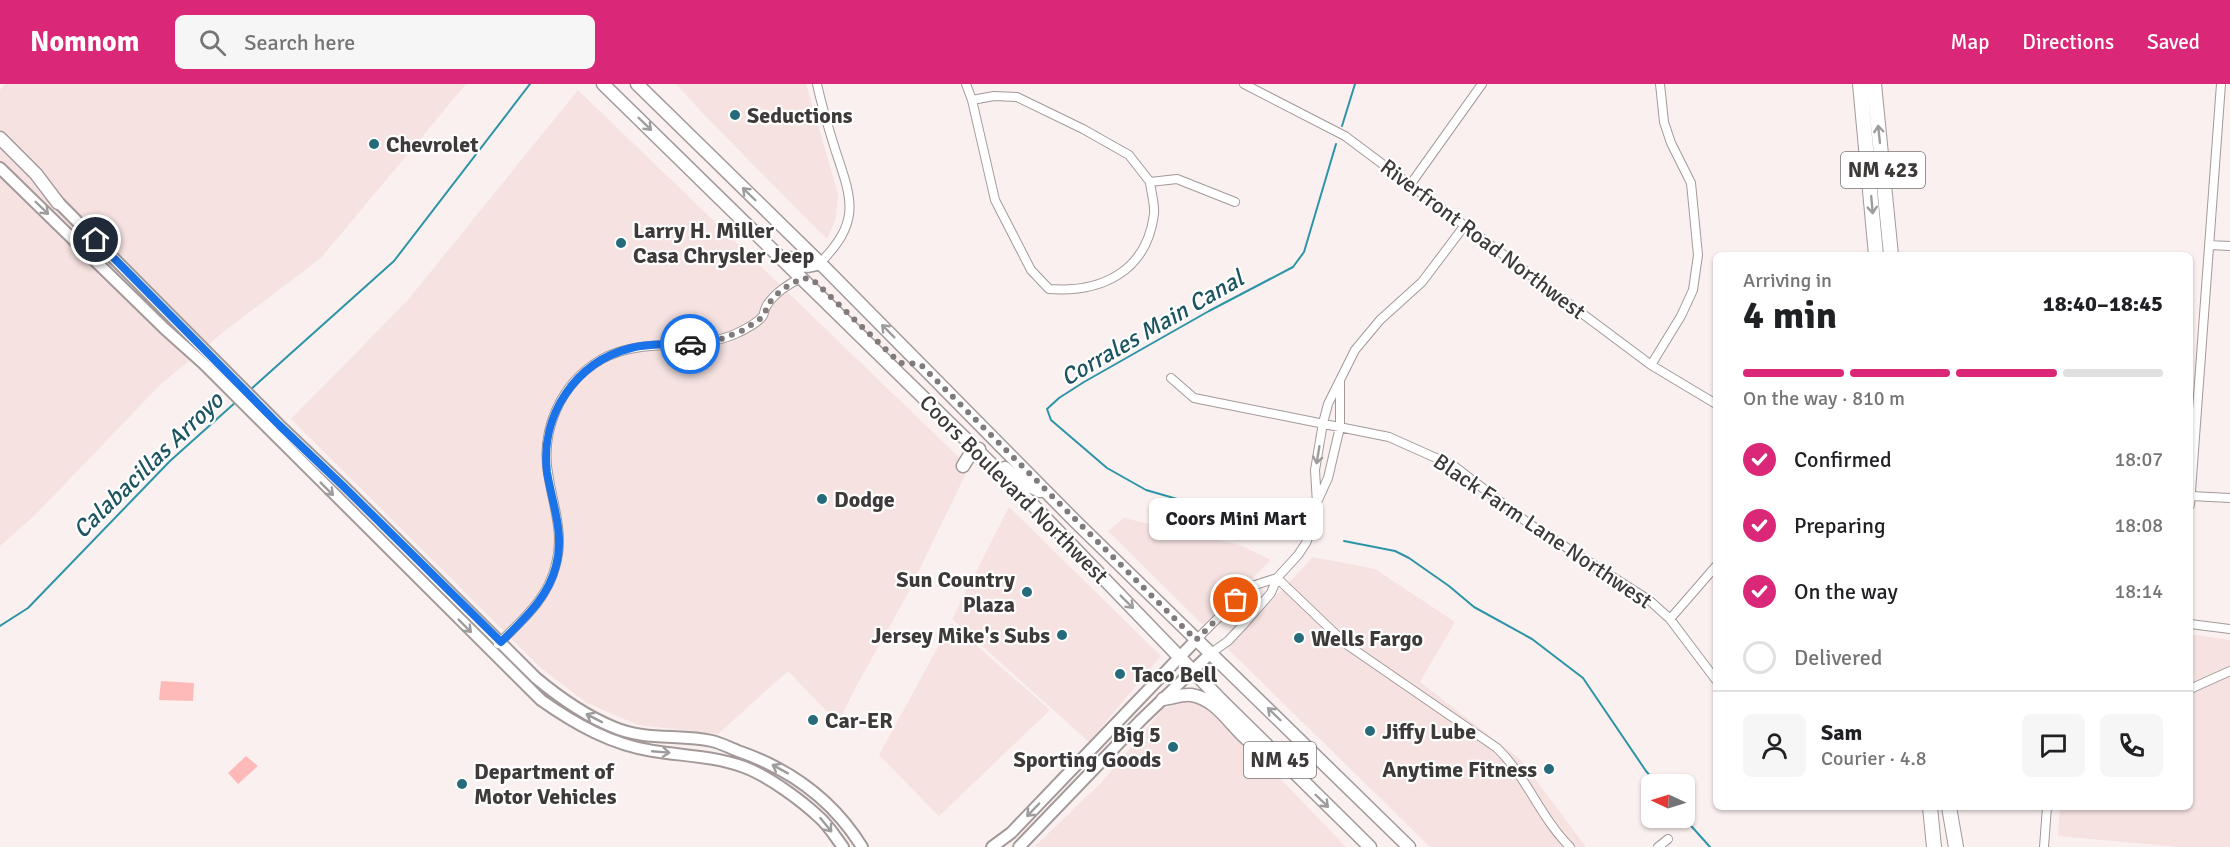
<!DOCTYPE html>
<html lang="en">
<head>
<meta charset="utf-8">
<style>
  body { margin:0; font-family:Signika,sans-serif; background:#f6f6f6; color:#202124; height:100vh; display:flex; flex-direction:column; font-size:22px; white-space:nowrap }
  * { box-sizing:border-box; margin:0 }
  p { font-size:20px; color:#757577 }
  .icon { flex:none; width:33px; height:33px; fill:none; stroke:currentColor; stroke-width:2; stroke-linecap:round; stroke-linejoin:round }
  .map { position:relative; flex:1; overflow:hidden }
  .side { position:absolute; left:1713px; top:168px; width:480px; height:558px; display:flex; flex-direction:column; background:#fff; border-radius:9px; box-shadow:0 2px 4px #0004 }
  .side>* { flex:none }
  .needle { width:39px; rotate:274deg }
  .controls { position:absolute; left:1641px; top:690px; display:grid; gap:12px }
  .controls a { display:grid; place-items:center; width:54px; height:54px; border-radius:9px; background:#fff; box-shadow:0 2px 4px #0004; font-size:30px }
  .pin { position:absolute; display:grid; place-items:center; width:51px; height:51px; color:#fff; margin:-26px; border:3px solid #fff; border-radius:50%; box-shadow:0 2px 6px #0007 }
  .courier { position:absolute; display:grid; place-items:center; width:60px; height:60px; margin:-30px; border:4px solid #1a73e8; border-radius:50%; background:#fff; color:#222; box-shadow:0 2px 8px #0007 }
  .bubble { position:absolute; height:42px; border-radius:9px; background:#fff; box-shadow:0 2px 4px #0004; font-size:20px; font-weight:700; line-height:42px; text-align:center }
  .head em { font-style:normal; font-weight:700 }
  .head div { display:flex; flex-direction:column-reverse }
  .head { display:flex; align-items:center; justify-content:space-between; height:102px; padding:0 30px }
  h1 { font-size:39px; font-weight:700; line-height:45px }
  .bar { display:grid; grid-template-columns:repeat(4,1fr); gap:9px 6px; align-content:center; height:72px; padding:0 30px }
  .bar i { height:8px; border-radius:4px; background:#e0e0e0 }
  .bar .active { background:#db2777 }
  .bar p { grid-column:span 4 }
  .line { display:flex; align-items:center; gap:15px; padding:0 30px; border-top:2px solid #e0e0e0 }
  .line div { flex:1 }
  .round { display:grid; place-items:center; flex:none; width:63px; height:63px; border-radius:9px; background:#f6f6f6 }
  ol { padding:0 30px; list-style:none }
  li { display:flex; align-items:center; gap:18px; height:66px }
  li p { margin-inline-start:auto }
  li .icon { padding:6px; border-radius:50%; background:#db2777; color:#fff; stroke-width:4 }
  li:last-child { color:#757577 }
  li i { width:33px; height:33px; border:3px solid #e0e0e0; border-radius:50% }
  header { display:flex; align-items:center; gap:36px; box-sizing:border-box; height:84px; padding:0 30px; background:#db2777; color:#fff }
  header strong { font-size:28px }
  nav { display:flex; gap:33px; margin-inline-start:auto; font-size:21px }
  .search { width:420px; height:54px; background:#f6f6f6; display:flex; align-items:center; gap:15px; box-sizing:border-box; padding:0 21px; border-radius:9px; color:#757577; font-size:22px }
  .map>svg:first-child { display:block }
  .built { fill:#f5e2e1 }
  .green { fill:#febab8 }
  .lines { fill:none; stroke-linecap:round; stroke-linejoin:round }
  .stream { stroke:#2c94a7; stroke-width:2 }
  .street-casing { stroke:#a39999; stroke-width:10 }
  .secondary-casing { stroke:#a39999; stroke-width:14 }
  .primary-casing { stroke:#a39999; stroke-width:15 }
  .highway-casing { stroke:#a39999; stroke-width:16 }
  .street { stroke:#fff; stroke-width:8 }
  .secondary { stroke:#fff; stroke-width:10 }
  .primary { stroke:#fff; stroke-width:12 }
  .highway { stroke:#fff; stroke-width:14 }
  .oneway { stroke:#9e9c9c }
  .done { stroke:#807a7a; stroke-width:6; stroke-dasharray:0 10.8 }
  .route { stroke:#1a73e8; stroke-width:8 }
  .poi-dot { fill:#256b7a; stroke:#fff; stroke-width:2 }
  .labels { text-anchor:middle; dominant-baseline:central; stroke-width:4.5; stroke-linejoin:round; paint-order:stroke }
  .shield { fill:#fff; stroke:#787575; stroke-width:1.5 }
  .shield-label { font-size:21px; font-weight:bold; fill:#3e3a3a }
  .poi-label { font-size:22px; font-weight:bold; fill:#3e3a3a; stroke:#fff; text-anchor:start }
  .street-label { font-size:22px; fill:#3e3a3a; stroke:#fff }
  .water-label { font-size:24px; font-style:italic; fill:#1c5561; stroke:#fff }
</style>
</head>
<body>
<header>
<strong>Nomnom</strong>
<div class="search"><svg class="icon" aria-label="search" viewBox="0 0 24 24"><circle cx="10" cy="10" r="6"/><path d="M15 15l6 6"/></svg>Search here</div>
<nav><a>Map</a><a>Directions</a><a>Saved</a></nav>
</header>
<div class="map">
<svg width="2230" height="763" viewBox="0 0 2230 763">
  <rect width="100%" height="100%" fill="#fbf0f0"/>
  <path class="built" d="M5,0H466L321,174L226,246L160,301L35,431L0,462V6Z
    M676,0H806L838,110L836,134L827,155L709,36Z
    M578,6L969,383L908,509L857,601L838,639L788,587L718,650L638,641L587,619L541,584L291,335L407,217Z
    M1009,423L1161,572L1089,658L952,535Z
    M1124,434L1240,461L1271,476L1203,541L1108,447Z
    M1313,473L1375,485L1455,538L1420,598L1521,676L1586,763H1430L1227,564Z
    M951,539L1050,626L939,732L879,671Z
    M2190,550L2230,556V763H2179L2058,752L2060,723H2190Z
    M1187,615L1198,617L1214,626L1346,763H1034L1101,699L1163,625Z"/>
  <path class="green" d="M161,597L194,599L193,617L159,616Z
    M246,672L258,682L238,700L228,689Z"/>
  <g class="lines">
    <path class="stream" d="M1342,42L1355,0
      M250,306L394,177L530,0
      M1271,442L1146,406L1107,384L1051,336L1047,325L1059,314L1084,298L1209,227L1293,183L1304,168L1336,60
      M1344,457L1395,467L1409,474L1449,502L1474,523L1532,555L1583,594L1646,687L1657,700
      M0,542L28,524L170,377L237,317
      M1684,734L1710,763"/>
    <g class="street-casing">
      <path id="street" d="M817,0C822,23 829,46 836,68C853,118 860,138 820,179
        M966,0L972,16L995,116L1031,186L1049,205C1102,209 1147,187 1154,130C1155,120 1151,108 1150,98
        M1244,0L1345,52L1651,281L1716,320
        M972,16L994,12L1017,13L1083,45L1129,71L1150,98L1177,95L1235,118
        M1410,101L1482,0
        M2209,161L2230,162
        M1651,281L1681,232L1693,206L1698,171L1691,99L1671,59L1664,38L1660,0
        M1171,294L1194,314L1389,353L1454,382L1528,439L1649,516L1670,535L1716,596
        M2191,412L2230,414
        M1318,416L1328,394L1340,343V297
        M2190,421L2221,0
        M1277,494L1346,560L1497,664C1527,693 1540,733 1570,763
        M1670,535L1716,482
        M2190,540L2230,545
        M1196,556L1249,503L1277,494
        M498,560C522,536 548,515 556,480C564,451 554,424 549,395C539,348 560,299 602,275C644,252 692,269 735,250C744,246 755,241 762,233C765,230 764,225 767,221C775,209 789,199 802,194
        M1211,569L1228,557L1243,541L1271,509L1277,494L1298,471L1306,459L1312,444L1317,420L1315,386L1323,339L1328,320L1355,266L1380,236L1422,198L1465,141
        M2190,605L2230,587
        M1658,763L1668,755
        M2044,763L2047,723"/>
    </g>
    <g class="secondary-casing">
      <path id="secondary" d="M0,84L165,245L203,279L541,616C575,640 612,661 653,667C684,672 714,672 744,683C768,692 801,716 820,734C829,742 836,754 843,763
        M52,112L279,341L343,402L536,594C560,614 584,631 613,643C645,657 679,650 712,657C721,659 730,664 738,667C790,685 833,716 862,763
        M992,763L1011,749L1196,556
        M1019,763L1141,636L1211,569"/>
    </g>
    <g class="primary-casing">
      <path id="primary" d="M603,0L1029,417L1218,613L1370,763
        M637,0L820,179L1075,437L1409,763
        M0,54L36,90L58,119
        M790,174C801,184 807,183 820,179
        M963,382L974,364L979,365
        M1005,384L1021,398L1040,407
        M1163,615C1172,614 1182,610 1191,611C1226,616 1238,663 1270,666"/>
    </g>
    <g class="highway-casing">
      <path id="highway" d="M1860,0L1876,171
        M1874,0L1891,171
        M1930,723L1934,763
        M1949,723L1956,763"/>
    </g>
    <use href="#street" class="street"/>
    <use href="#secondary" class="secondary"/>
    <use href="#primary" class="primary"/>
    <use href="#highway" class="highway"/>
  </g>
  <defs><path id="oneway-shaft" d="M-6 0H5M1.5-3L5.5 0L1.5 3" fill="none" stroke-width="1.6" stroke-linecap="round" stroke-linejoin="round" transform="scale(1.5)"/></defs>
  <g class="oneway">
    <use href="#oneway-shaft" transform="translate(645 40) rotate(44)"/>
    <use href="#oneway-shaft" transform="translate(1879 50) rotate(-96)"/>
    <use href="#oneway-shaft" transform="translate(749 110) rotate(-136)"/>
    <use href="#oneway-shaft" transform="translate(1872 121) rotate(85)"/>
    <use href="#oneway-shaft" transform="translate(42 124) rotate(44)"/>
    <use href="#oneway-shaft" transform="translate(888 247) rotate(-135)"/>
    <use href="#oneway-shaft" transform="translate(1318 371) rotate(99)"/>
    <use href="#oneway-shaft" transform="translate(327 405) rotate(45)"/>
    <use href="#oneway-shaft" transform="translate(1127 518) rotate(45)"/>
    <use href="#oneway-shaft" transform="translate(465 542) rotate(45)"/>
    <use href="#oneway-shaft" transform="translate(1274 630) rotate(-136)"/>
    <use href="#oneway-shaft" transform="translate(594 634) rotate(-153)"/>
    <use href="#oneway-shaft" transform="translate(661 668) rotate(5)"/>
    <use href="#oneway-shaft" transform="translate(780 685) rotate(-151)"/>
    <use href="#oneway-shaft" transform="translate(1322 717) rotate(44)"/>
    <use href="#oneway-shaft" transform="translate(1033 726) rotate(134)"/>
    <use href="#oneway-shaft" transform="translate(826 741) rotate(51)"/>
  </g>
  <g class="lines">
    <path class="done" d="M690,260L716,257L744,246L764,232L768,220L781,206L802,194L812,195L900,279L920,280L1196,556L1236,516"/>
    <path class="route" d="M96,156L279,341L343,402L501,558C524,535 548,514 556,482C565,449 552,420 547,388C540,332 575,278 631,264C650,259 670,261 690,260"/>
  </g>
  <g class="poi-dot">
    <circle cx="735" cy="31" r="6"/>
    <circle cx="374" cy="60" r="6"/>
    <circle cx="621" cy="159" r="6"/>
    <circle cx="822" cy="415" r="6"/>
    <circle cx="1027" cy="508" r="6"/>
    <circle cx="1062" cy="551" r="6"/>
    <circle cx="1299" cy="554" r="6"/>
    <circle cx="1120" cy="590" r="6"/>
    <circle cx="813" cy="636" r="6"/>
    <circle cx="1370" cy="647" r="6"/>
    <circle cx="1173" cy="663" r="6"/>
    <circle cx="1549" cy="685" r="6"/>
    <circle cx="462" cy="700" r="6"/>
  </g>
  <g class="labels">
    <g class="shield">
      <rect x="1841" y="68" width="84" height="36" rx="4.5"/>
      <rect x="1244" y="658" width="72" height="36" rx="4.5"/>
    </g>
    <g class="shield-label">
      <text x="1883" y="86">NM 423</text>
      <text x="1280" y="676">NM 45</text>
    </g>
    <g class="poi-label">
      <text x="747" y="31">Seductions</text>
      <text x="386" y="60">Chevrolet</text>
      <text x="633" y="146">Larry H. Miller<tspan x="633" dy="25">Casa Chrysler Jeep</tspan></text>
      <text x="834" y="415">Dodge</text>
      <text x="1015" y="495" text-anchor="end">Sun Country<tspan x="1015" dy="25">Plaza</tspan></text>
      <text x="1050" y="551" text-anchor="end">Jersey Mike's Subs</text>
      <text x="1311" y="554">Wells Fargo</text>
      <text x="1132" y="590">Taco Bell</text>
      <text x="825" y="636">Car-ER</text>
      <text x="1382" y="647">Jiffy Lube</text>
      <text x="1161" y="650" text-anchor="end">Big 5<tspan x="1161" dy="25">Sporting Goods</tspan></text>
      <text x="1537" y="685" text-anchor="end">Anytime Fitness</text>
      <text x="474" y="687">Department of<tspan x="474" dy="25">Motor Vehicles</tspan></text>
    </g>
    <g class="street-label">
      <text transform="translate(1483 155) rotate(37)">Riverfront Road Northwest</text>
      <text transform="translate(1014 405) rotate(45)">Coors Boulevard Northwest</text>
      <text transform="translate(1543 447) rotate(34)">Black Farm Lane Northwest</text>
    </g>
    <g class="water-label">
      <text transform="translate(1152 244) rotate(-30)">Corrales Main Canal</text>
      <text transform="translate(148 381) rotate(-44)">Calabacillas Arroyo</text>
    </g>
  </g>
</svg>
<div class="controls">
<a><svg class="needle" viewBox="-14 -14 28 28"><path d="M0-13l5 13h-10z" fill="#e53935"/><path d="M0 13l5-13h-10z" fill="#757577"/></svg></a>
</div>
<div class="pin" style="left:1236px;top:516px;background:#ea580c"><svg class="icon" aria-label="bag" viewBox="0 0 24 24"><path d="M5 8h14l-1 12H6zM9 8a3 3 0 0 1 6 0"/></svg></div>
<div class="pin" style="left:96px;top:156px;background:#1f2937"><svg class="icon" aria-label="home" viewBox="0 0 24 24"><path d="M3 11l9-7 9 7M6 9v11h12V9"/></svg></div>
<div class="courier" style="left:690px;top:260px"><svg class="icon" aria-label="car" viewBox="0 0 24 24"><path d="M5 17H2v-5l4-1 3-4h7l3 4 3 1v5h-3M9 17h6M6 11h13"/><circle cx="7" cy="17" r="2"/><circle cx="17" cy="17" r="2"/></svg></div>
<div class="bubble" style="left:1149px;top:414px;width:174px">Coors Mini Mart</div>
<section class="side">
<div class="head"><div><h1>4 min</h1><p>Arriving in</p></div><em>18:40–18:45</em></div>
<div class="bar"><i class="active"></i><i class="active"></i><i class="active"></i><i></i><p>On the way · 810 m</p></div>
<ol>
<li><svg class="icon" aria-label="check" viewBox="0 0 24 24"><path d="M5 12l5 5 9-10"/></svg>Confirmed<p>18:07</p></li>
<li><svg class="icon" aria-label="check" viewBox="0 0 24 24"><path d="M5 12l5 5 9-10"/></svg>Preparing<p>18:08</p></li>
<li><svg class="icon" aria-label="check" viewBox="0 0 24 24"><path d="M5 12l5 5 9-10"/></svg>On the way<p>18:14</p></li>
<li><i></i>Delivered</li>
</ol>
<div class="line" style="height:108px"><a class="round"><svg class="icon" aria-label="person" viewBox="0 0 24 24"><circle cx="12" cy="8" r="4"/><path d="M4 21q1-7 8-7t8 7"/></svg></a><div><b>Sam</b><p>Courier · 4.8</p></div><a class="round"><svg class="icon" aria-label="chat" viewBox="0 0 24 24"><path d="M4 5h16v11H9l-5 4z"/></svg></a><a class="round"><svg class="icon" aria-label="phone" viewBox="0 0 24 24"><path d="M5 4h4l2 5-3 2q2 4 5 5l2-3 5 2v4C11 20 4 13 5 4z"/></svg></a></div>
</section>
</div>
</body>
</html>
